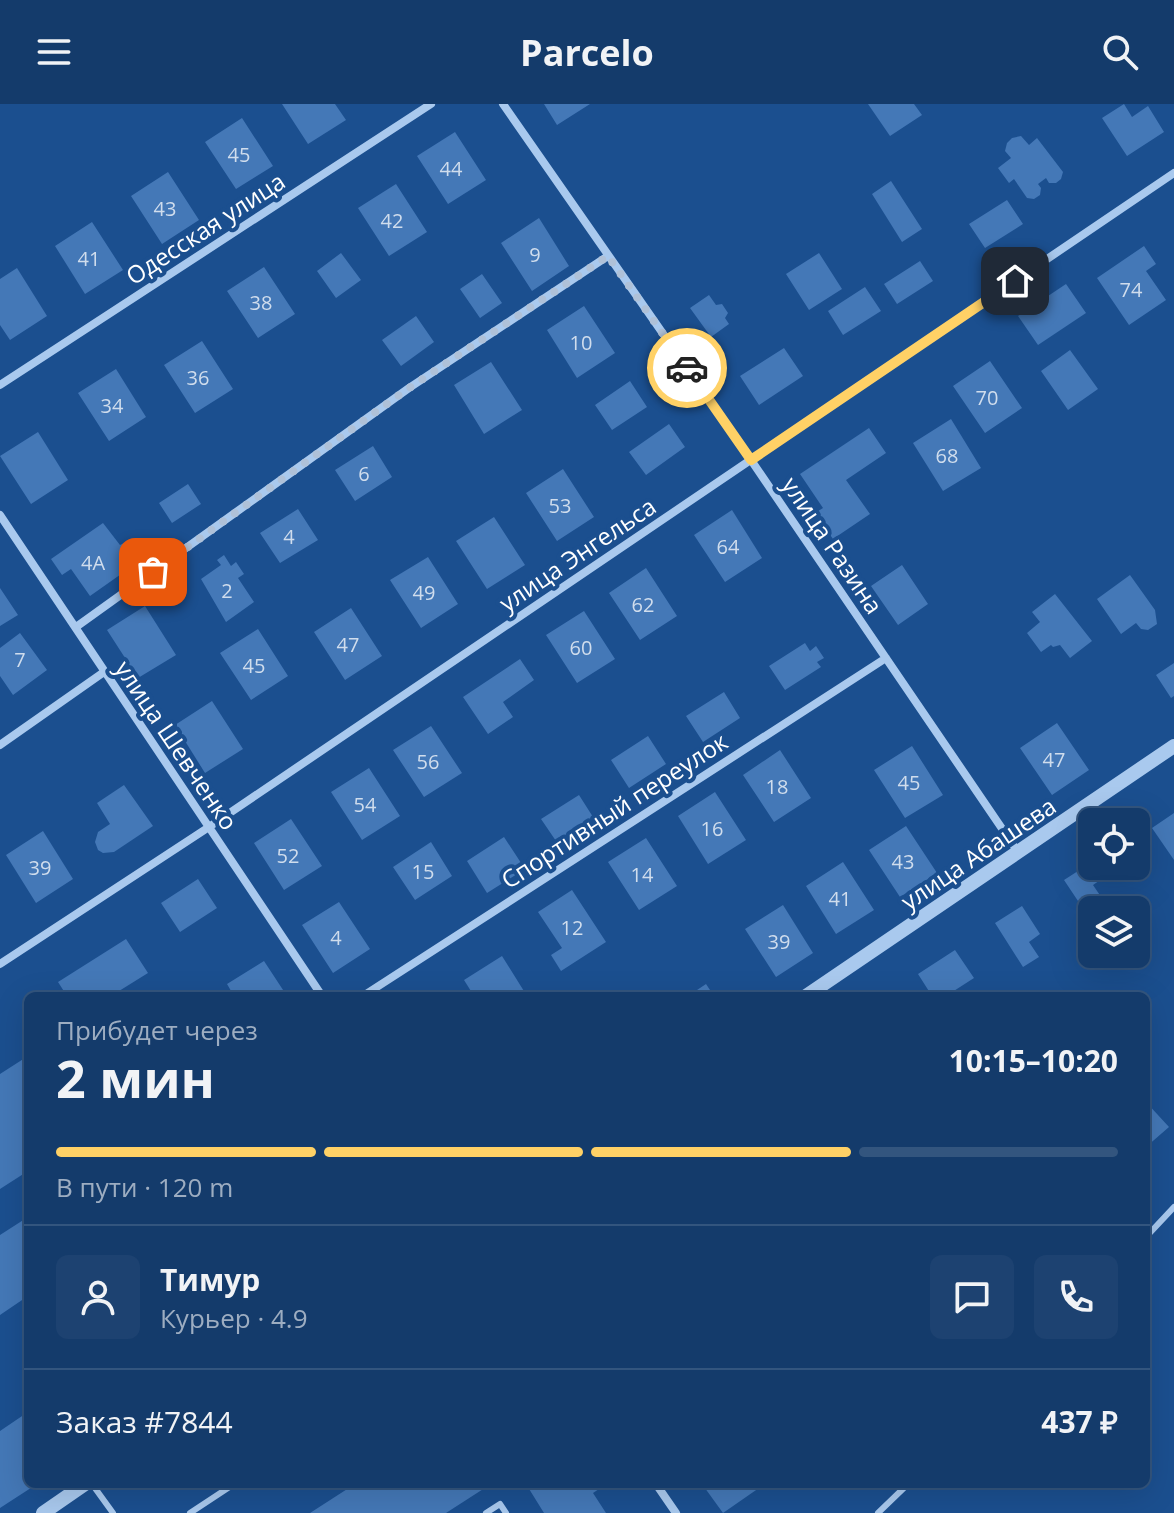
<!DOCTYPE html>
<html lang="ru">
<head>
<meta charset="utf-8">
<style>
  body { margin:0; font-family:"Open Sans",sans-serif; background:#1d4271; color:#f1f3f6; height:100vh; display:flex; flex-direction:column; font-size:30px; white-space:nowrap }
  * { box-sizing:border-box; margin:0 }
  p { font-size:26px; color:#9dadc1 }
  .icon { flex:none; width:44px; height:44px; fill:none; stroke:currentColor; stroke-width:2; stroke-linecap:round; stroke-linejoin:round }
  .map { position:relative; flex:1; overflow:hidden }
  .details { position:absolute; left:24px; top:888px; width:1126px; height:496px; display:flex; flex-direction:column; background:#143b6b; border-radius:12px; box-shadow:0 8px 32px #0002,0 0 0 2px #33557e }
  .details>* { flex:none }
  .fabs { position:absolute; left:1078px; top:704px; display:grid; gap:16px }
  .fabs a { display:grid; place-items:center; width:72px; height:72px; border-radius:12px; background:#143b6b; box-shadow:0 8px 32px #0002,0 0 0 2px #33557e; font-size:40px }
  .pin { position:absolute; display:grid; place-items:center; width:68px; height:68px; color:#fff; margin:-34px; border-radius:16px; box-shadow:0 4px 12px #0006 }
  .courier { position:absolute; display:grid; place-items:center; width:80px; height:80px; margin:-40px; border:6px solid #ffd166; border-radius:50%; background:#fff; color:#222; box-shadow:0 2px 10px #0007 }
  .headline em { font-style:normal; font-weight:700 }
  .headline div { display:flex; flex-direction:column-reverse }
  .headline { display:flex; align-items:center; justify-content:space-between; height:136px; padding:0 32px }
  h1 { font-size:52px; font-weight:700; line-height:60px }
  .bar { display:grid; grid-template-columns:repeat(4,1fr); gap:12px 8px; align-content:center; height:96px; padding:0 32px }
  .bar i { height:10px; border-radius:6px; background:#33557e }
  .bar .selected { background:#ffd166 }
  .bar p { grid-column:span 4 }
  .line { display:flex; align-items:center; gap:20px; padding:0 32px; border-top:2px solid #33557e }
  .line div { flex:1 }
  .round { display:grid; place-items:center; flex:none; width:84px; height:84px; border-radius:12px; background:#1d4271 }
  header { display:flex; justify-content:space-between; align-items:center; height:104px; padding:0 32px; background:#143b6b; font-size:36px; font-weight:700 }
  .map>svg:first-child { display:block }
  .building { fill:#4478b7 }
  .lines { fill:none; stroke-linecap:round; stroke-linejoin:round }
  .service { stroke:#a9c9ee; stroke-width:6 }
  .minor { stroke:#a9c9ee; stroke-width:8 }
  .tertiary { stroke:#a9c9ee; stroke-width:14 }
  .done { stroke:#afc1d8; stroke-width:8; stroke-dasharray:0 14.4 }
  .route { stroke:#ffd166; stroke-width:10 }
  .labels { text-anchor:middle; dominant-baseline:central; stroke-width:8; stroke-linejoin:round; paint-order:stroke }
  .number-label { font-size:20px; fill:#d0dded }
  .street-label { font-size:24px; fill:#fff; stroke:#1b4f8f }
</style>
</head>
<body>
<header><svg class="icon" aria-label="menu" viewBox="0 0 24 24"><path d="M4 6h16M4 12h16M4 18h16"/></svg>Parcelo<svg class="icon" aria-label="search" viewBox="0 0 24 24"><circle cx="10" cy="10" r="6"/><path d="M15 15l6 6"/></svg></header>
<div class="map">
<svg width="1174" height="1409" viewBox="0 0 1174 1409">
  <rect width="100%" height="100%" fill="#1b4f8f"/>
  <path class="building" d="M282,0H335L346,16L308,40Z
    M544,0H590L557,21Z
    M868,0H914L922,11L890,32Z
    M1124,0L1132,13L1148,2L1164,28L1127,52L1102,14Z
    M242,14L273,62L236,85L205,38Z
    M455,28L486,76L448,100L417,52Z
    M1021,32L1029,41L1037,34L1063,68L1061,75L1056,79H1049L1046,74L1038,80L1041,84L1040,91L1034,95L1027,94L1014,75L1009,79L998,64L1011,54L1005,47L1007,39L1012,34Z
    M168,68L199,116L162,140L131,92Z
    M891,77L922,125L902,138L872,90Z
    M396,80L427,128L389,152L358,104Z
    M1007,96L1023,120L985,144L969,120Z
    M539,114L569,162L532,187L501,139Z
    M92,118L123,166L85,190L55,142Z
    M1144,142L1156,160L1146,167L1166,196L1129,221L1097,174Z
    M341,149L361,176L336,194L317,167Z
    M819,149L842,185L809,206L786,170Z
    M920,157L933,177L897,200L884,180Z
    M264,163L295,210L258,234L227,187Z
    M17,164L47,212L10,236L0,221V175Z
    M482,170L502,199L480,214L460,185Z
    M1066,180L1086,209L1038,241L1018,212Z
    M865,183L881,207L843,231L828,207Z
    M709,191L716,201L722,200L728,209L725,214L729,220L711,233L690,204Z
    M584,202L615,249L577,274L547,226Z
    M416,212L434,238L401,262L382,236Z
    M202,237L233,285L195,309L164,261Z
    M784,244L803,272L759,301L740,272Z
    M1070,246L1098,285L1068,306L1041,267Z
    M990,257L1022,304L985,329L953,282Z
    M491,258L522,306L484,330L454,281Z
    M116,265L146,313L109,337L78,289Z
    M630,277L647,303L612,326L595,301Z
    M951,315L981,364L943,387L913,339Z
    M669,320L685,343L646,371L629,348Z
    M869,324L886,349L846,376L870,410L833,435L815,409L823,404L800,370Z
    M38,328L68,376L31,400L0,352Z
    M373,342L392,373L355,397L335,366Z
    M563,365L594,413L557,437L526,389Z
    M188,380L201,400L172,419L159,399Z
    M298,405L318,436L280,459L260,429Z
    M732,406L762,454L725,478L694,431Z
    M494,413L525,461L487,485L456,437Z
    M103,419L120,441L124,439L131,449L127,451L134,461L90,492L71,465L62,471L51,455Z
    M224,451L231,462L236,458L244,470L238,474L254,498L226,518L201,475L221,461L217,456Z
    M428,453L458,500L421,524L390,476Z
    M902,461L928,500L898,521L871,482Z
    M646,464L677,512L640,536L609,489Z
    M1130,471L1155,506L1157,520L1148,526L1141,525L1136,519L1121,530L1097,495Z
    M0,484L18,511L0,522Z
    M1055,490L1092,537L1070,554L1060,541L1053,543L1051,541L1041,548L1027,529L1040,518L1032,508Z
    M145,502L176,551L138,574L107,526Z
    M351,504L382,552L345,576L314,528Z
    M584,507L615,555L577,579L546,531Z
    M258,525L288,572L251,596L220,549Z
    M20,529L47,566L13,591L0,572V544Z
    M805,539L810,547L816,542L824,554L817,558L821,563L785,586L769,562Z
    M520,555L534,576L503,598L513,613L488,630L463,593Z
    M1174,559V592L1171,594L1156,571Z
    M724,588L740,614L703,638L686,612Z
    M212,597L243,645L205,669L175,621Z
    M1057,619L1089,666L1052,691L1020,644Z
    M431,622L462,669L424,693L393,646Z
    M648,632L666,660L629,684L611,656Z
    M912,642L943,691L905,714L874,666Z
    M780,646L811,694L774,718L743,671Z
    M369,664L400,712L362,736L331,688Z
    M124,681L153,722L114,748L103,749L98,746L95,738L98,728L110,720L97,699Z
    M715,688L746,736L708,760L678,712Z
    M579,691L593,713L556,737L541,715Z
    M1174,709V756L1152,724Z
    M291,715L322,762L284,786L254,739Z
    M906,722L937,769L900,793L869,746Z
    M43,727L73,775L36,799L6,751Z
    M504,733L525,765L487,789L467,757Z
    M646,734L677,782L639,806L608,758Z
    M431,738L452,772L415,796L393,763Z
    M843,758L874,806L836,830L806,782Z
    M1092,758V762H1108L1112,768L1093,781L1110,806H1092V818L1064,776Z
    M198,775L217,804L180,828L161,799Z
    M572,786L606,838L561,867L551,851L562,844L538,808Z
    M339,798L370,845L333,869L302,821Z
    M783,801L813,849L776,873L745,825Z
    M1022,802L1040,830L1029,838L1039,853L1023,863L995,819Z
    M126,835L148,869L111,892H67L58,878Z
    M955,846L974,874L946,892H932L918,870Z
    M502,852L527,892H474L464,876Z
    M264,857L287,892H234L227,880Z
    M706,880L714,892H688Z
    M28,952V1067L0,1085V970Z
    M1146,998L1169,1023L1146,1043Z
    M28,1113V1192L0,1211V1131Z
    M28,1308V1380H37L0,1404V1327Z
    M355,1380H491L446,1409H310Z
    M526,1380H595L599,1385L593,1389L606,1409H544Z
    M702,1380H757L759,1384L723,1409Z"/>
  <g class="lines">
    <path class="service" d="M1146,1133L1174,1103
      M92,1380L113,1409
      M190,1409L234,1380
      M486,1409L500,1400L506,1409
      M878,1409L908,1380"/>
    <path class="minor" d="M503,0L751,356L1018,748
      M0,281L431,0
      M0,411L322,892
      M76,523L409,284L608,152
      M0,641L104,568
      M0,860L209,723L1174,69
      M363,892L886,554
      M656,1380L676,1409"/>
    <path class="tertiary" d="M806,892L1174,642
      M43,1409L85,1380"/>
  </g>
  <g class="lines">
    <path class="done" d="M153,468L409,284L608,152L687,264"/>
    <path class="route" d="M687,264L751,356L1015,177"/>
  </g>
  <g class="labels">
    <g class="number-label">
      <text x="239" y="50">45</text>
      <text x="451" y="64">44</text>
      <text x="165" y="104">43</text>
      <text x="392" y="116">42</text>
      <text x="535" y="150">9</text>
      <text x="89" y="154">41</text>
      <text x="1131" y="185">74</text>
      <text x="261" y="198">38</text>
      <text x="581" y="238">10</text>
      <text x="198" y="273">36</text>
      <text x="987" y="293">70</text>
      <text x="112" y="301">34</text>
      <text x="947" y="351">68</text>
      <text x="364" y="369">6</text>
      <text x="560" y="401">53</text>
      <text x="289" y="432">4</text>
      <text x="728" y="442">64</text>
      <text x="93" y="458">4А</text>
      <text x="227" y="486">2</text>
      <text x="424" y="488">49</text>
      <text x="643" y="500">62</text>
      <text x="348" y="540">47</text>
      <text x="581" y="543">60</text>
      <text x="20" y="555">7</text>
      <text x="254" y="561">45</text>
      <text x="1054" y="655">47</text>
      <text x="428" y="657">56</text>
      <text x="909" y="678">45</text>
      <text x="777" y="682">18</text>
      <text x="365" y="700">54</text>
      <text x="712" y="724">16</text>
      <text x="288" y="751">52</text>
      <text x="903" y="757">43</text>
      <text x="40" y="763">39</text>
      <text x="423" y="767">15</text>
      <text x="642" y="770">14</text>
      <text x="840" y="794">41</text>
      <text x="572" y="823">12</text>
      <text x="336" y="833">4</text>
      <text x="779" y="837">39</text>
    </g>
    <g class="street-label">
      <text transform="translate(205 124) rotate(-33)">Одесская улица</text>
      <text transform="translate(833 441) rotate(56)">улица Разина</text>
      <text transform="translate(577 450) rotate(-34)">улица Энгельса</text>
      <text transform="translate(177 641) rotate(56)">улица Шевченко</text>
      <text transform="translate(614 706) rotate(-33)">Спортивный переулок</text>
      <text transform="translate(978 749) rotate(-34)">улица Абашева</text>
    </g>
  </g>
</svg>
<div class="fabs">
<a><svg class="icon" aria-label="locate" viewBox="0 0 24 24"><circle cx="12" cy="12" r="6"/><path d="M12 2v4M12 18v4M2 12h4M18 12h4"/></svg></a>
<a><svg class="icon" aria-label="layers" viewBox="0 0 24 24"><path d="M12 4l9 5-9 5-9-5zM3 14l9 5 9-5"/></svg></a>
</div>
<div class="pin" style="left:153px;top:468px;background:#ea580c"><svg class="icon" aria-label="bag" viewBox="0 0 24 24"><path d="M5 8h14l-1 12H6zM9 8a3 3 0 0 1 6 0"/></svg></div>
<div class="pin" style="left:1015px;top:177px;background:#1f2937"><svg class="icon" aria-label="home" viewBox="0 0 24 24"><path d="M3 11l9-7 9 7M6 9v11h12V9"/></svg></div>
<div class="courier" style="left:687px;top:264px"><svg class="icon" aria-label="car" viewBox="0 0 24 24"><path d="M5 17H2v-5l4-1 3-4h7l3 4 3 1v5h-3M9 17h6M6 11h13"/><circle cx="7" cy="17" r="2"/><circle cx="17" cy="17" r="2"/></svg></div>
<section class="details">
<div class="headline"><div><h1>2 мин</h1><p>Прибудет через</p></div><em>10:15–10:20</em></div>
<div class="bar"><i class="selected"></i><i class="selected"></i><i class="selected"></i><i></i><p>В пути · 120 m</p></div>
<div class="line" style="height:144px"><a class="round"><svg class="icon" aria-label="person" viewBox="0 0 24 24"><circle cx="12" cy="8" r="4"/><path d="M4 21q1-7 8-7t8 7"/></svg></a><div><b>Тимур</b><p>Курьер · 4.9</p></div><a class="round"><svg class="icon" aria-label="chat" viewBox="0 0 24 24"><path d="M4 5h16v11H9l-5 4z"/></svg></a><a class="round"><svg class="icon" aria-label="phone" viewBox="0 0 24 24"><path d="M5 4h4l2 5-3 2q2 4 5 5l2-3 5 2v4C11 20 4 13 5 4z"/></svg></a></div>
<div class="line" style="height:104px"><div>Заказ #7844</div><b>437 ₽</b></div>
</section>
</div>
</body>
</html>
